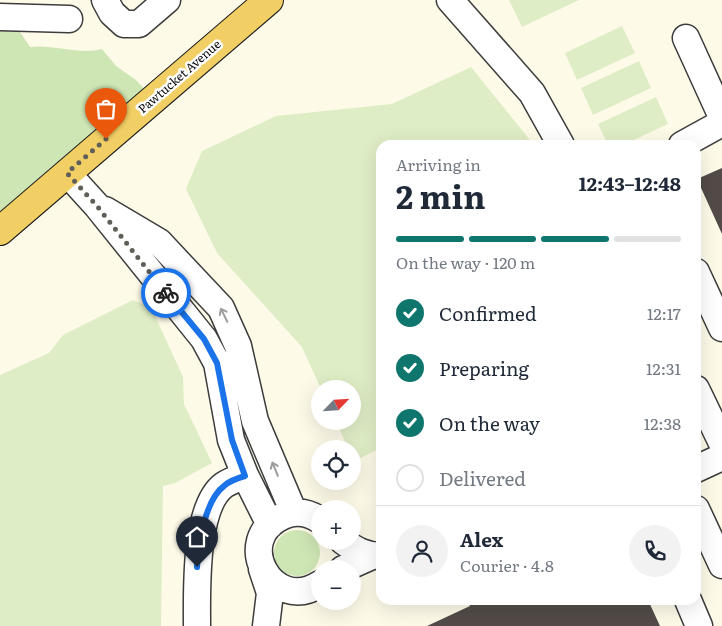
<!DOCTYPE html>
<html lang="en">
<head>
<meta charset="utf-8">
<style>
  body { margin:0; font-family:Literata,serif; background:#f2f2f3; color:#1f2937; height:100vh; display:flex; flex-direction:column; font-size:19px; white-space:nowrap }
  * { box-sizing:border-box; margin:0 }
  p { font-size:16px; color:#747a83 }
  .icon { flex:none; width:28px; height:28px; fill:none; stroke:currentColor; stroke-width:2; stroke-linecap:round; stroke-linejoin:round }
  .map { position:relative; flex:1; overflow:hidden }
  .drawer { position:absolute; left:376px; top:140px; width:325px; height:465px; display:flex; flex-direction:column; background:#fff; border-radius:15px; box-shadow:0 5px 20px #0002 }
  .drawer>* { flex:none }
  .needle { width:32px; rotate:65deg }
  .tools { position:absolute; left:311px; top:380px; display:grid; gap:10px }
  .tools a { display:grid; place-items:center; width:50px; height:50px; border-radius:50%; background:#fff; box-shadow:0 5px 20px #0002; font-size:25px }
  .pin { position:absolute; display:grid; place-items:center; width:42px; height:42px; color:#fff; margin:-51px -21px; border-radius:50% 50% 50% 0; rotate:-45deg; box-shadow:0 0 5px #0007 }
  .pin .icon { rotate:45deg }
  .courier { position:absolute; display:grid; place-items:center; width:50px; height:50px; margin:-25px; border:4px solid #1a73e8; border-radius:50%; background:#fff; color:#222; box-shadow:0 1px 6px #0007 }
  .headline em { font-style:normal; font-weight:700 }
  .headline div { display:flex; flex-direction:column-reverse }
  .headline { display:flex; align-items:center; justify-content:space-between; height:85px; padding:0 20px }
  h1 { font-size:32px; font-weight:700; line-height:38px }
  .bar { display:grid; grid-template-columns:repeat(4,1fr); gap:8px 5px; align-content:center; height:60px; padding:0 20px }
  .bar i { height:6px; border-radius:4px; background:#e0e1e3 }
  .bar .current { background:#0f766e }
  .bar p { grid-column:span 4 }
  .line { display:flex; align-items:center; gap:12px; padding:0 20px; border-top:1px solid #e0e1e3 }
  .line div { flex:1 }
  .round { display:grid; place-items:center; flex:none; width:52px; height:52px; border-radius:26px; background:#f2f2f3 }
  ol { padding:0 20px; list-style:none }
  li { display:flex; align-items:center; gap:15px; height:55px }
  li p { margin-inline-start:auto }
  li .icon { padding:5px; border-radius:50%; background:#0f766e; color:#fff; stroke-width:4 }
  li:last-child { color:#747a83 }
  li i { width:28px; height:28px; border:2px solid #e0e1e3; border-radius:50% }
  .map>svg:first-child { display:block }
  .green { fill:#cee5b4 }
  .pitch { fill:#dfedc6 }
  .building { fill:#524b47 }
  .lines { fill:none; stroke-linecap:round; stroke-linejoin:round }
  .minor-casing { stroke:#3d3d3d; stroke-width:29 }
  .major-casing { stroke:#1b1b1b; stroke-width:30 }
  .minor { stroke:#fff; stroke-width:26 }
  .major { stroke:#f1cf64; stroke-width:28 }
  .oneway { stroke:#9d9d9d }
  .done { stroke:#5f5e58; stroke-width:5; stroke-dasharray:0 9 }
  .route { stroke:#1a73e8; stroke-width:6 }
  .labels { text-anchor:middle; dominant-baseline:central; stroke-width:5; stroke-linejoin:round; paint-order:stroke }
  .street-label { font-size:12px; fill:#0a0a0a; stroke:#fff }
</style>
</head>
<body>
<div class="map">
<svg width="722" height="626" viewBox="0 0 722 626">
  <rect width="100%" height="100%" fill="#fefae8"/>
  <path class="green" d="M0,21H13L30,47C54,44 79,55 102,49L116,66L136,80L158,104L0,233Z
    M274 553a23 23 0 1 1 46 0a23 23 0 1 1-46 0Z"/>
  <path class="pitch" d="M509,0H579L522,27Z
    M622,26L635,53L577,80L565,53Z
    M639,61L651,88L593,115L581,88Z
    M471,67L534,145H381V448L354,461L352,449H348L336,421H352V389H321L302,347L217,253L186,189L202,151L276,116L392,104Z
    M656,97L668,124L623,145H608L598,124Z
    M133,300L151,307L183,377L184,404L212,463L175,483L163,486L161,626H0V375L49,353L63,335Z"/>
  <path class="building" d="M722,168V234L697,179Z
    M467,600H648L660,626H427L470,606Z"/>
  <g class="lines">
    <g class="minor-casing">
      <path id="minor" d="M105,0L112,13L124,24H139L167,0
        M450,0L532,93L561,145
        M0,17L69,19
        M686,38L722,117
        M682,145L722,123
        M67,173L97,206L204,339L217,363L231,440L245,475L270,525
        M105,210L159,242L221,308L238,346L255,421L294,513
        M696,272L722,328
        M696,389L722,443
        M696,469L722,457
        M696,509L722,565
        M320,520C309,513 296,510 283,516C231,539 272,615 320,584
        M343,541C355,550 366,556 381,556
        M262,569L270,593L266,626
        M343,569L372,556
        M688,600L699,626
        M197,626C197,591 194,507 224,485C230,481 239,478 245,475"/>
    </g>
    <g class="major-casing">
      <path id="major" d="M0,231L269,0"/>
    </g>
    <use href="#minor" class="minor"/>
    <use href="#major" class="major"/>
  </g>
  <defs><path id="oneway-shaft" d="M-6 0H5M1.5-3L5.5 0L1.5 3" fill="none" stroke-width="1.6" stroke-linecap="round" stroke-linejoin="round" transform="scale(1.25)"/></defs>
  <g class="oneway">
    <use href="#oneway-shaft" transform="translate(224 315) rotate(-116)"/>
    <use href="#oneway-shaft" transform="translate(275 469) rotate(-112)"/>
  </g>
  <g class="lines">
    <path class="done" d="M106,139L67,173L97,206L166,293"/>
    <path class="route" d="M166,293L204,339L217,363L232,440L245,476C238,478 229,481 224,486C205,500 198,545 197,567"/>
  </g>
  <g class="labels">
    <g class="street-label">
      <text transform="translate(179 76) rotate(-41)">Pawtucket Avenue</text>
    </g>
  </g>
</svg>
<div class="tools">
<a><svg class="needle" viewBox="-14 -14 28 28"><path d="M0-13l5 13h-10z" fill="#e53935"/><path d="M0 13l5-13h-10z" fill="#747a83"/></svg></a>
<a><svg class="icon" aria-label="locate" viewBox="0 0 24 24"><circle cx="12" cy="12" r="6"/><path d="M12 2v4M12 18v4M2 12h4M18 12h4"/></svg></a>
<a>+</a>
<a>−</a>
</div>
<div class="pin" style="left:106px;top:139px;background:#ea580c"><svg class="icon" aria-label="bag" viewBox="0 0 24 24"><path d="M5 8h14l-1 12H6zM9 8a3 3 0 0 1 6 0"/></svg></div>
<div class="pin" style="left:197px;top:567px;background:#1f2937"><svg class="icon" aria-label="home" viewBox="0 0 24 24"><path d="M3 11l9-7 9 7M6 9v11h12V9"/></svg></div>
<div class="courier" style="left:166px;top:293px"><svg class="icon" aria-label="bike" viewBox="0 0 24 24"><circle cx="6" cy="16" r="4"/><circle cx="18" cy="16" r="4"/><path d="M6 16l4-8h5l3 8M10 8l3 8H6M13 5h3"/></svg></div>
<section class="drawer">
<div class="headline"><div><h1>2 min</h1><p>Arriving in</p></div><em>12:43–12:48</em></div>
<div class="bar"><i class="current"></i><i class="current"></i><i class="current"></i><i></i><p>On the way · 120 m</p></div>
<ol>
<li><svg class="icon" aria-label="check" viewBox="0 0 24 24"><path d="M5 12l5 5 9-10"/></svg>Confirmed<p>12:17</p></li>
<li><svg class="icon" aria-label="check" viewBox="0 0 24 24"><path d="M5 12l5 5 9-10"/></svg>Preparing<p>12:31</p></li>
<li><svg class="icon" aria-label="check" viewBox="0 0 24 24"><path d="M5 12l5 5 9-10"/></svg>On the way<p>12:38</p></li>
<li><i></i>Delivered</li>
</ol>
<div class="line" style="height:90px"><a class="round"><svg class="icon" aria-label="person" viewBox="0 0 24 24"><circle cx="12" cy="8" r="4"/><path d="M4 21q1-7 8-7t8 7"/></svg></a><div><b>Alex</b><p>Courier · 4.8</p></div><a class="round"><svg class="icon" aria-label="phone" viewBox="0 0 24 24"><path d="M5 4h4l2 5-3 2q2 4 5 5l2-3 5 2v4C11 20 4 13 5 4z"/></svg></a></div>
</section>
</div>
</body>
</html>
